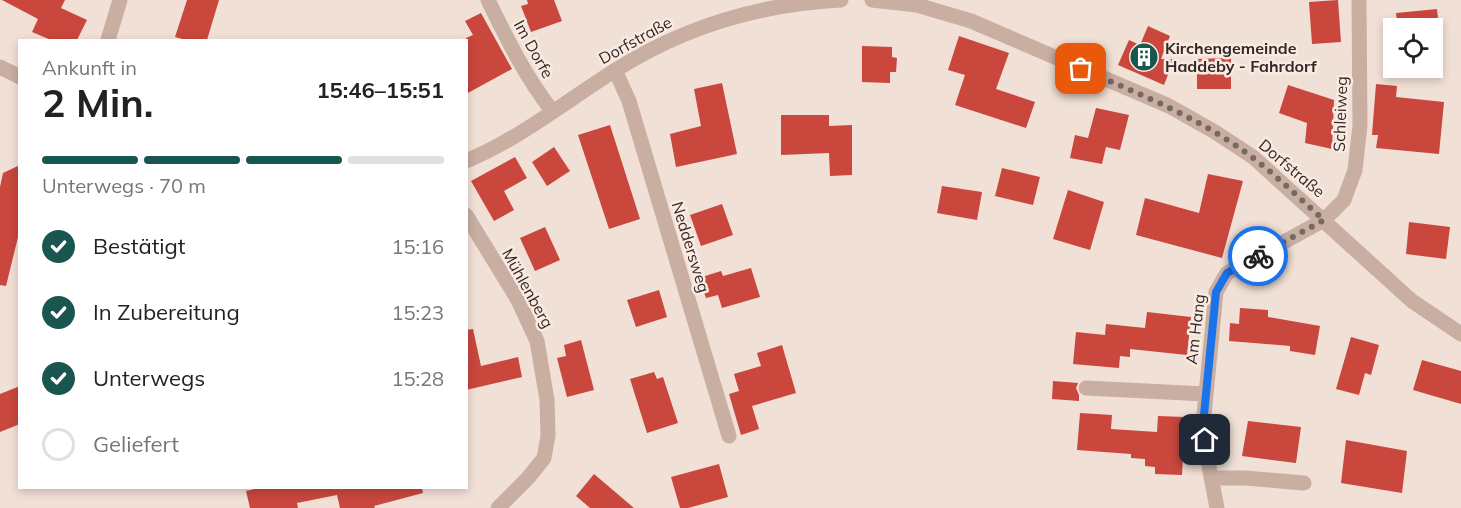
<!DOCTYPE html>
<html lang="de">
<head>
<meta charset="utf-8">
<style>
  body { margin:0; font-family:Mulish,sans-serif; background:#f2f2f2; color:#222; height:100vh; display:flex; flex-direction:column; font-size:22px; white-space:nowrap }
  * { box-sizing:border-box; margin:0 }
  p { font-size:20px; color:#767676 }
  .icon { flex:none; width:33px; height:33px; fill:none; stroke:currentColor; stroke-width:2; stroke-linecap:round; stroke-linejoin:round }
  .map { position:relative; flex:1; overflow:hidden }
  .panel { position:absolute; left:18px; top:39px; width:450px; height:450px; display:flex; flex-direction:column; background:#fff; border-radius:0px; box-shadow:0 3px 9px #0003 }
  .panel>* { flex:none }
  .controls { position:absolute; left:1383px; top:18px; display:grid; gap:12px }
  .controls a { display:grid; place-items:center; width:60px; height:60px; border-radius:0px; background:#fff; box-shadow:0 3px 9px #0003; font-size:30px }
  .pin { position:absolute; display:grid; place-items:center; width:51px; height:51px; color:#fff; margin:-26px; border-radius:12px; box-shadow:0 3px 9px #0006 }
  .courier { position:absolute; display:grid; place-items:center; width:60px; height:60px; margin:-30px; border:4px solid #1a73e8; border-radius:50%; background:#fff; color:#222; box-shadow:0 2px 8px #0007 }
  .summary em { font-style:normal; font-weight:700 }
  .summary div { display:flex; flex-direction:column-reverse }
  .summary { display:flex; align-items:center; justify-content:space-between; height:102px; padding:0 24px }
  h1 { font-size:39px; font-weight:700; line-height:45px }
  .bar { display:grid; grid-template-columns:repeat(4,1fr); gap:9px 6px; align-content:center; height:72px; padding:0 24px }
  .bar i { height:8px; border-radius:4px; background:#e0e0e0 }
  .bar .selected { background:#1a5650 }
  .bar p { grid-column:span 4 }
  ol { padding:0 24px; list-style:none }
  li { display:flex; align-items:center; gap:18px; height:66px }
  li p { margin-inline-start:auto }
  li .icon { padding:6px; border-radius:50%; background:#1a5650; color:#fff; stroke-width:4 }
  li:last-child { color:#767676 }
  li i { width:33px; height:33px; border:3px solid #e0e0e0; border-radius:50% }
  .map>svg:first-child { display:block }
  .building { fill:#c9473d }
  .lines { fill:none; stroke-linecap:round; stroke-linejoin:round }
  .minor { stroke:#c9aea2; stroke-width:15 }
  .done { stroke:#766863; stroke-width:6; stroke-dasharray:0 10.8 }
  .route { stroke:#1a73e8; stroke-width:8 }
  .labels { text-anchor:middle; dominant-baseline:central; stroke-width:5; stroke-linejoin:round; paint-order:stroke }
  .street-label { font-size:16px; fill:#342725; stroke:#f9ebe2 }
  .poi-label { font-size:16px; font-weight:bold; fill:#342725; stroke:#f9ebe2; text-anchor:start }
</style>
</head>
<body>
<div class="map">
<svg width="1461" height="508" viewBox="0 0 1461 508">
  <rect width="100%" height="100%" fill="#f1e0d6"/>
  <path class="building" d="M2,0H65L61,8L87,20L77,40H51L32,32L38,19Z
    M187,0H219L207,40H186L175,37Z
    M527,0H554L562,21L531,32L521,6L528,4Z
    M1338,0L1341,42L1312,44L1309,2Z
    M1437,9L1439,28H1398L1396,13Z
    M481,13L512,69L466,94V38L473,35L465,21Z
    M1148,26L1170,36L1161,59H1174L1164,85L1118,65L1129,40L1140,45Z
    M959,36L1009,53L996,89L1035,102L1026,128L955,105L965,75L948,70Z
    M862,46L892,47V57L897,58L896,72H890V83L862,82Z
    M1231,58V89H1197V59Z
    M722,83L737,154L676,167L670,134L701,126L694,89Z
    M1376,84L1397,86L1396,97L1444,102L1439,154L1376,148L1378,135H1372Z
    M1288,85L1334,100L1332,149L1305,143L1307,123L1279,113Z
    M1096,108L1129,115L1120,150L1106,147L1102,164L1070,158L1075,135L1088,138Z
    M781,115H829V126L852,125V175L830,176L829,153L781,155Z
    M610,125L640,219L609,229L578,135Z
    M554,147L570,171L547,186L532,162Z
    M515,157L527,178L504,191L514,210L494,221L471,181Z
    M20,165V229L6,286L0,285V187L3,173Z
    M1002,168L1040,177L1033,205L995,196Z
    M1208,174L1243,181L1222,258L1136,235L1145,198L1199,213Z
    M942,186L982,192L977,220L937,213Z
    M1068,190L1104,202L1090,250L1053,239Z
    M722,204L733,235L701,246L690,215Z
    M1409,222L1450,227L1446,259L1406,254Z
    M545,227L560,260L535,271L520,238Z
    M751,268L760,297L722,308L718,295L706,298L699,278L721,271L723,276Z
    M659,290L667,317L636,327L627,300Z
    M1240,308L1268,310V317L1320,326L1315,355L1290,351V346L1229,341L1230,323L1239,324Z
    M1147,312L1191,317L1187,355L1130,349V357L1120,356L1119,368L1073,364L1076,332L1105,335L1106,324L1145,328Z
    M473,329L481,366L518,357L522,377L466,390V330Z
    M1351,337L1379,345L1371,375L1365,373L1359,395L1336,389Z
    M581,340L594,390L567,397L557,358L566,356L564,345Z
    M782,345L796,393L752,406L759,429L741,435L729,394L739,391L734,374L761,366L757,353Z
    M1422,360L1461,371V404L1413,390Z
    M654,372L657,379L663,377L678,423L647,433L630,379Z
    M1053,381L1078,383L1076,388L1079,395V401L1052,399Z
    M20,386V424L0,432V394Z
    M1080,413L1112,415L1111,429L1157,432L1158,416L1185,417L1182,475L1155,474V467L1145,466V459L1131,458V454L1077,450Z
    M1248,421L1301,427L1296,463L1242,456Z
    M1346,440L1407,451L1402,493L1341,483Z
    M719,464L728,497L688,508H680L671,477Z
    M594,474L634,508H590L576,496Z
    M259,488H422L423,493L374,506L375,508H340L337,495L297,503L298,508H250L246,491Z"/>
  <g class="lines">
    <path class="minor" d="M488,0C507,39 526,78 553,112
      M872,0L917,5L971,21L1169,106L1215,132L1253,157L1412,301L1461,334
      M108,40L120,0
      M0,67L20,77
      M615,70L629,101L729,436
      M466,161C519,139 565,102 614,71C683,27 760,4 841,0
      M466,215L518,300L537,341L547,400L548,436L544,458L528,478L498,508
      M1086,388L1206,394
      M1211,478H1245L1304,483
      M1217,508L1207,456L1203,425L1216,292L1227,273L1324,220L1344,200L1355,170L1360,125L1359,0"/>
  </g>
  <g class="lines">
    <path class="done" d="M1081,69C1140,94 1200,118 1252,157C1277,176 1300,199 1324,220L1258,256"/>
    <path class="route" d="M1205,440L1203,425L1216,292L1227,273L1258,256"/>
  </g>
  <defs>
    <g id="building-disc" transform="scale(1.5)"><circle r="9.5" fill="#1a5650" stroke="#f9ebe2"/><path d="M-4-6H4V6H1V3H-1V6H-4ZM-2.5-4.3h1.7v1.8h-1.7ZM.8-4.3h1.7v1.8H.8ZM-2.5-1h1.7V.8h-1.7ZM.8-1h1.7V.8H.8Z" fill="#fff"/></g>
  </defs>
  <g fill-rule="evenodd">
    <use href="#building-disc" x="1144" y="57"/>
  </g>
  <g class="labels">
    <g class="street-label">
      <text transform="translate(635 40) rotate(-29)">Dorfstraße</text>
      <text transform="translate(534 49) rotate(61)">Im Dorfe</text>
      <text transform="translate(1340 114) rotate(-88)">Schleiweg</text>
      <text transform="translate(1292 168) rotate(40)">Dorfstraße</text>
      <text transform="translate(691 247) rotate(73)">Neddersweg</text>
      <text transform="translate(528 288) rotate(61)">Mühlenberg</text>
      <text transform="translate(1195 329) rotate(-83)">Am Hang</text>
    </g>
    <g class="poi-label">
      <text x="1165" y="48">Kirchengemeinde<tspan x="1165" dy="18">Haddeby - Fahrdorf</tspan></text>
    </g>
  </g>
</svg>
<div class="controls">
<a><svg class="icon" aria-label="locate" viewBox="0 0 24 24"><circle cx="12" cy="12" r="6"/><path d="M12 2v4M12 18v4M2 12h4M18 12h4"/></svg></a>
</div>
<div class="pin" style="left:1081px;top:69px;background:#ea580c"><svg class="icon" aria-label="bag" viewBox="0 0 24 24"><path d="M5 8h14l-1 12H6zM9 8a3 3 0 0 1 6 0"/></svg></div>
<div class="pin" style="left:1205px;top:440px;background:#1f2937"><svg class="icon" aria-label="home" viewBox="0 0 24 24"><path d="M3 11l9-7 9 7M6 9v11h12V9"/></svg></div>
<div class="courier" style="left:1258px;top:256px"><svg class="icon" aria-label="bike" viewBox="0 0 24 24"><circle cx="6" cy="16" r="4"/><circle cx="18" cy="16" r="4"/><path d="M6 16l4-8h5l3 8M10 8l3 8H6M13 5h3"/></svg></div>
<section class="panel">
<div class="summary"><div><h1>2 Min.</h1><p>Ankunft in</p></div><em>15:46–15:51</em></div>
<div class="bar"><i class="selected"></i><i class="selected"></i><i class="selected"></i><i></i><p>Unterwegs · 70 m</p></div>
<ol>
<li><svg class="icon" aria-label="check" viewBox="0 0 24 24"><path d="M5 12l5 5 9-10"/></svg>Bestätigt<p>15:16</p></li>
<li><svg class="icon" aria-label="check" viewBox="0 0 24 24"><path d="M5 12l5 5 9-10"/></svg>In Zubereitung<p>15:23</p></li>
<li><svg class="icon" aria-label="check" viewBox="0 0 24 24"><path d="M5 12l5 5 9-10"/></svg>Unterwegs<p>15:28</p></li>
<li><i></i>Geliefert</li>
</ol>
</section>
</div>
</body>
</html>
